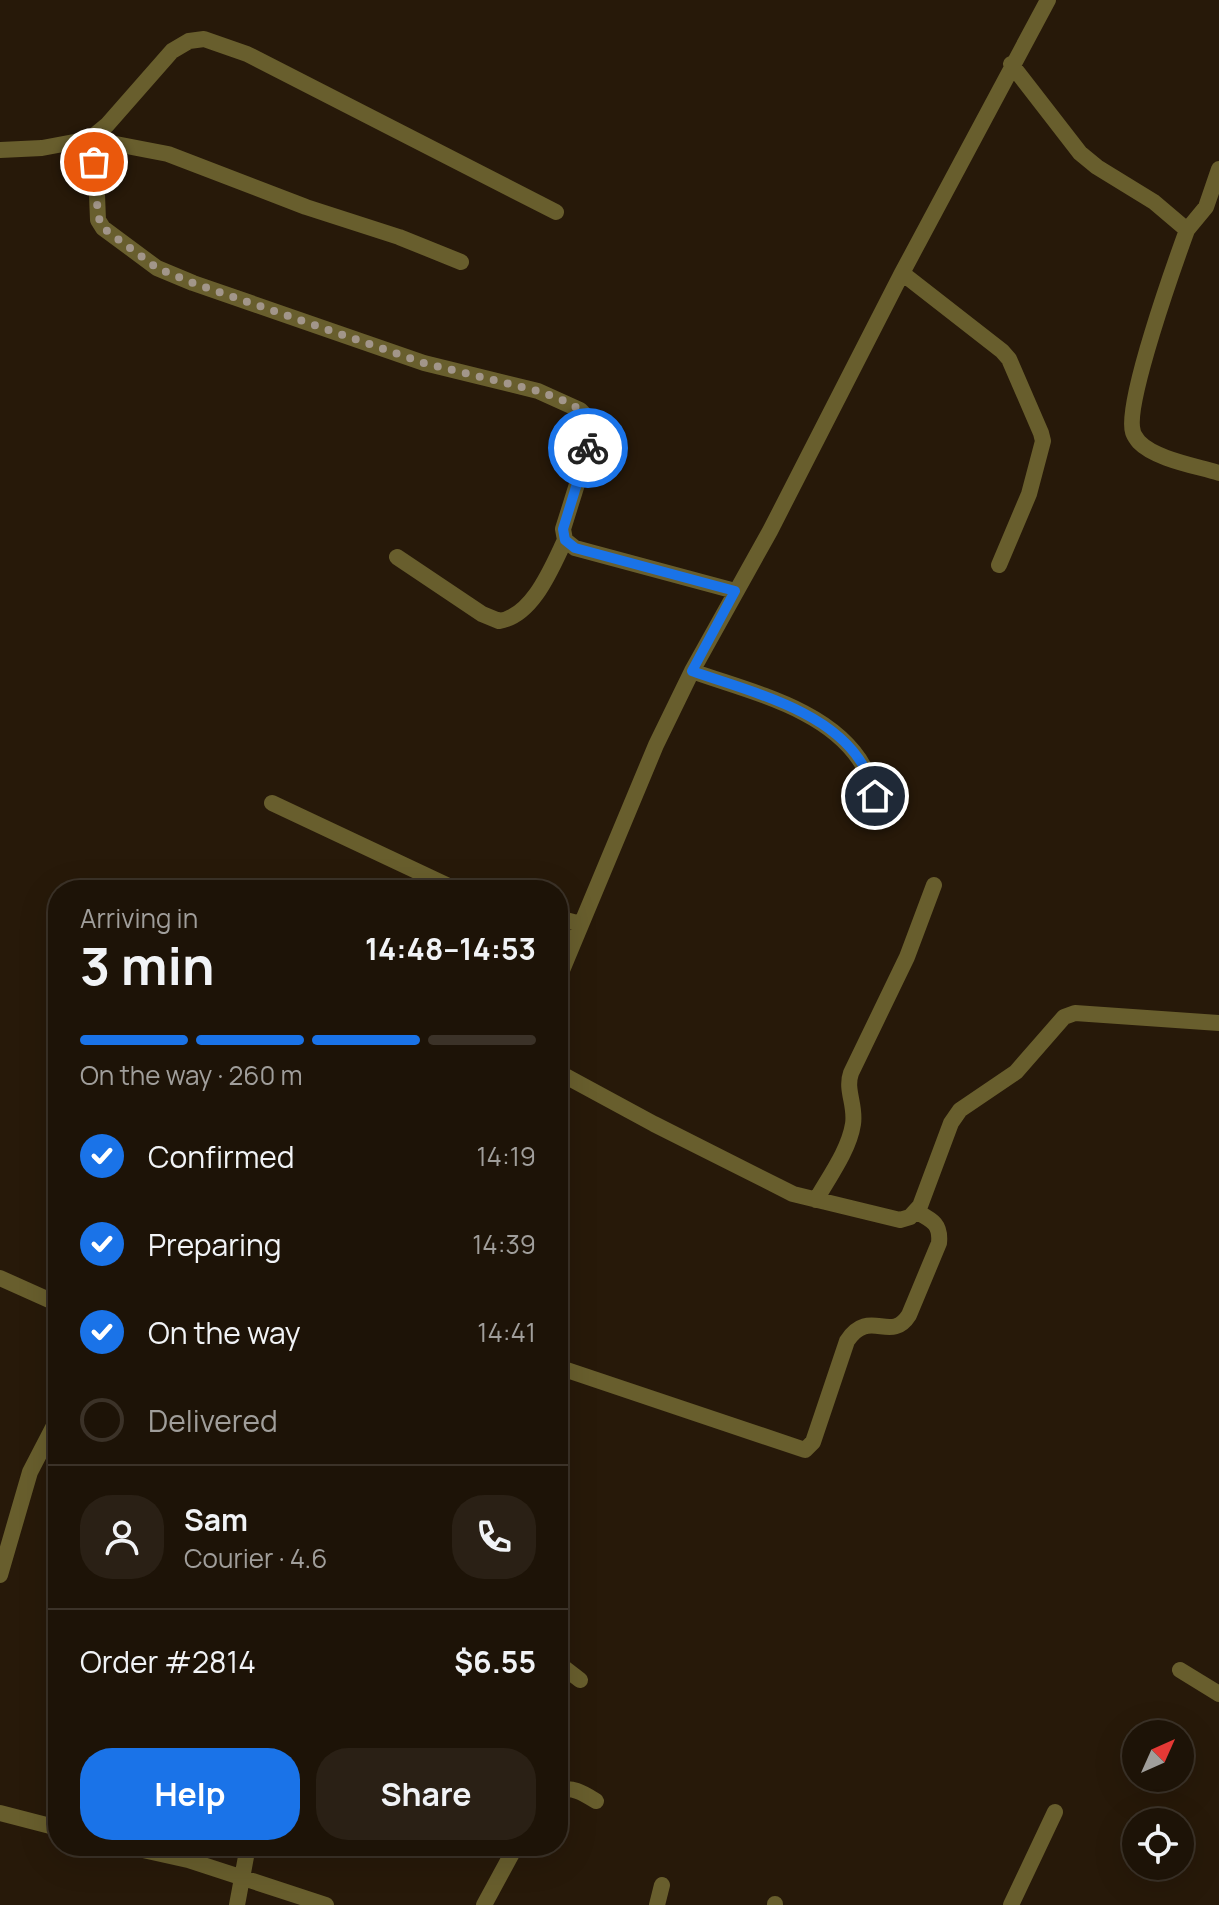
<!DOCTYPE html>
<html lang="en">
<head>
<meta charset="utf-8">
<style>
  body { margin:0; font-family:Manrope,sans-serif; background:#2a2015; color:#f1f3f6; height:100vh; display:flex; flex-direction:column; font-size:30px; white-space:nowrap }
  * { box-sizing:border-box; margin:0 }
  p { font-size:26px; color:#a09e9b }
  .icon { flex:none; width:44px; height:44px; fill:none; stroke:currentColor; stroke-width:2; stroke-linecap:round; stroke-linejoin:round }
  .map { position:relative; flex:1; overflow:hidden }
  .side { position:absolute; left:48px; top:880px; width:520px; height:976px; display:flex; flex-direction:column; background:#1d1307; border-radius:32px; box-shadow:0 8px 32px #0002,0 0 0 2px #3b3228 }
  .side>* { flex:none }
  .needle { width:52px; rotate:45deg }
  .tools { position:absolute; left:1122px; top:1720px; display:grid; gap:16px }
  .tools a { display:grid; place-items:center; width:72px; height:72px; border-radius:50%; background:#1d1307; box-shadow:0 8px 32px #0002,0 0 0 2px #3b3228; font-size:40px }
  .pin { position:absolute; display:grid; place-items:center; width:68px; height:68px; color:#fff; margin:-34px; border:4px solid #fff; border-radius:50%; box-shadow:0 2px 8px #0007 }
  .courier { position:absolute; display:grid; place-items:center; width:80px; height:80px; margin:-40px; border:6px solid #1a73e8; border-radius:50%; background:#fff; color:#222; box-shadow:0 2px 10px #0007 }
  .overview em { font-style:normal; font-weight:700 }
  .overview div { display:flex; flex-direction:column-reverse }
  .overview { display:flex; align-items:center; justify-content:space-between; height:136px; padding:0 32px }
  h1 { font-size:52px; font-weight:700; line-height:60px }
  .bar { display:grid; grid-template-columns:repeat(4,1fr); gap:12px 8px; align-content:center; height:96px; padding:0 32px }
  .bar i { height:10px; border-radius:6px; background:#3b3228 }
  .bar .selected { background:#1a73e8 }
  .bar p { grid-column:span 4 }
  .line { display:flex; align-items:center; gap:20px; padding:0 32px; border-top:2px solid #3b3228 }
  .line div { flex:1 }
  .round { display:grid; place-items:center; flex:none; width:84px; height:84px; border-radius:32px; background:#2a2015 }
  ol { padding:0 32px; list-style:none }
  li { display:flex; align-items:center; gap:24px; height:88px }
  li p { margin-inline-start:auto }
  li .icon { padding:8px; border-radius:50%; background:#1a73e8; color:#fff; stroke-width:4 }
  li:last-child { color:#a09e9b }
  li i { width:44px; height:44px; border:4px solid #3b3228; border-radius:50% }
  .action { display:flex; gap:16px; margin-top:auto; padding:16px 32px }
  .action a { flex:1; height:92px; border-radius:32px; background:#1a73e8; color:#fff; font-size:32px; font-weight:700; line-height:92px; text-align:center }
  .action a+a { background:#2a2015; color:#f1f3f6 }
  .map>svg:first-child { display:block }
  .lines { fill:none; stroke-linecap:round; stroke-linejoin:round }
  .street { stroke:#685e2d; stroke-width:16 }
  .done { stroke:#a2968a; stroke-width:8; stroke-dasharray:0 14.4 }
  .route { stroke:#1a73e8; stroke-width:10 }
</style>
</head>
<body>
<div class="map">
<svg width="1219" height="1905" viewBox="0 0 1219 1905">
  <rect width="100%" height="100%" fill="#271909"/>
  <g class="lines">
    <path class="street" d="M1011,64L1080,153L1097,167L1154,202L1187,230C1175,263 1124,405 1133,432C1133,434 1138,441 1139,442C1155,459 1197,466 1219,473
      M0,150L42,148L90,139L168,154L306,207L399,237L461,262
      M556,212L247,54L204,39L189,41L172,51L107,125L90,139L88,149L96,169L98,220L103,228L157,268L193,283L424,363L538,391L580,410L593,423V433L563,529L565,540L575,548L735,591
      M1187,230L1206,207L1219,169
      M902,273L1002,351L1009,359L1041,433L1043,441L1029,494L999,565
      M397,557L482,614L499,621C533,616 552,567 565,540
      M692,671C750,692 832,709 864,767C869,776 872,787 875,796
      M272,803L457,890
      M558,918L581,924
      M558,980L656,745L692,671L770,531L902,273L1048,0
      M558,1072L654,1124L793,1194L900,1220L910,1217L920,1206L951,1123L960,1110L1016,1072L1064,1017L1075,1013L1219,1023
      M816,1200C829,1177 849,1150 853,1124C856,1105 845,1090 851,1073L907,957L934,885
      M0,1278L58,1304
      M558,1367L805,1450L813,1442L847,1341C869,1307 891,1344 909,1315L939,1243C941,1224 932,1220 917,1212
      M0,1575L30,1472L58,1418
      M558,1663L580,1680
      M1180,1670L1219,1694
      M558,1791C573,1786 583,1793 596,1801
      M0,1813L58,1828
      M125,1846L188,1860L326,1905
      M237,1905L248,1846
      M484,1905L516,1846
      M657,1905L662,1885
      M775,1905V1904
      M1011,1905L1055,1812"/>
  </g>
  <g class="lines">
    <path class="done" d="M94,162C101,184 92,209 103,228L157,268L193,283L424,363L538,391C557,398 581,405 593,423L588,448"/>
    <path class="route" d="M588,448L563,529L565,540L575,548L735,591L692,671C750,692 832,710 864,767C869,776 872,787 875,796"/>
  </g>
</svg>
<div class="tools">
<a><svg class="needle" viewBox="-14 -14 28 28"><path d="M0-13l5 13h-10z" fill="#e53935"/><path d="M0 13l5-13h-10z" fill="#a09e9b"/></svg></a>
<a><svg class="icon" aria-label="locate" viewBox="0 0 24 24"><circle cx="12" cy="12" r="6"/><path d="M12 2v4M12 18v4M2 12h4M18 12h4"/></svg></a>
</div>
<div class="pin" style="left:94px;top:162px;background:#ea580c"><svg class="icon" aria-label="bag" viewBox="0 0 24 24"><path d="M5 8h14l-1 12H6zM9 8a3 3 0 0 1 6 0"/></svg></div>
<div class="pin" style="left:875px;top:796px;background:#1f2937"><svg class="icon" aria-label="home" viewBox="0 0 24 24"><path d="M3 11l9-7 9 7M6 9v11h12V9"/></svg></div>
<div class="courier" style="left:588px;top:448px"><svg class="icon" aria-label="bike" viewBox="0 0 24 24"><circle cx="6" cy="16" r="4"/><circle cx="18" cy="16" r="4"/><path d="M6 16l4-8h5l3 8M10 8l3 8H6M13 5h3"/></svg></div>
<section class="side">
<div class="overview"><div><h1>3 min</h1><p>Arriving in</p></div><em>14:48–14:53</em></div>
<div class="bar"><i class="selected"></i><i class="selected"></i><i class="selected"></i><i></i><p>On the way · 260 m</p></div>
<ol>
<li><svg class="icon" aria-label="check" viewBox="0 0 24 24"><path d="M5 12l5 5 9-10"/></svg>Confirmed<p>14:19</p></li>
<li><svg class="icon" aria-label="check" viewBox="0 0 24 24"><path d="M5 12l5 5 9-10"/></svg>Preparing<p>14:39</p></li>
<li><svg class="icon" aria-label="check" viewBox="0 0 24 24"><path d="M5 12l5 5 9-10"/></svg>On the way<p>14:41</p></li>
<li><i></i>Delivered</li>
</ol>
<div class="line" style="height:144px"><a class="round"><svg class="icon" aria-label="person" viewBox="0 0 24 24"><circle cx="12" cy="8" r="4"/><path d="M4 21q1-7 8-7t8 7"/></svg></a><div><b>Sam</b><p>Courier · 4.6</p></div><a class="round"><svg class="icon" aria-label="phone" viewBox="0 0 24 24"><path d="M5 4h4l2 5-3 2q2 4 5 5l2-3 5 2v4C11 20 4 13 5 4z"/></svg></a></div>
<div class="line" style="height:104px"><div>Order #2814</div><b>$6.55</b></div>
<div class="action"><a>Help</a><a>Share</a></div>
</section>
</div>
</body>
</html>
